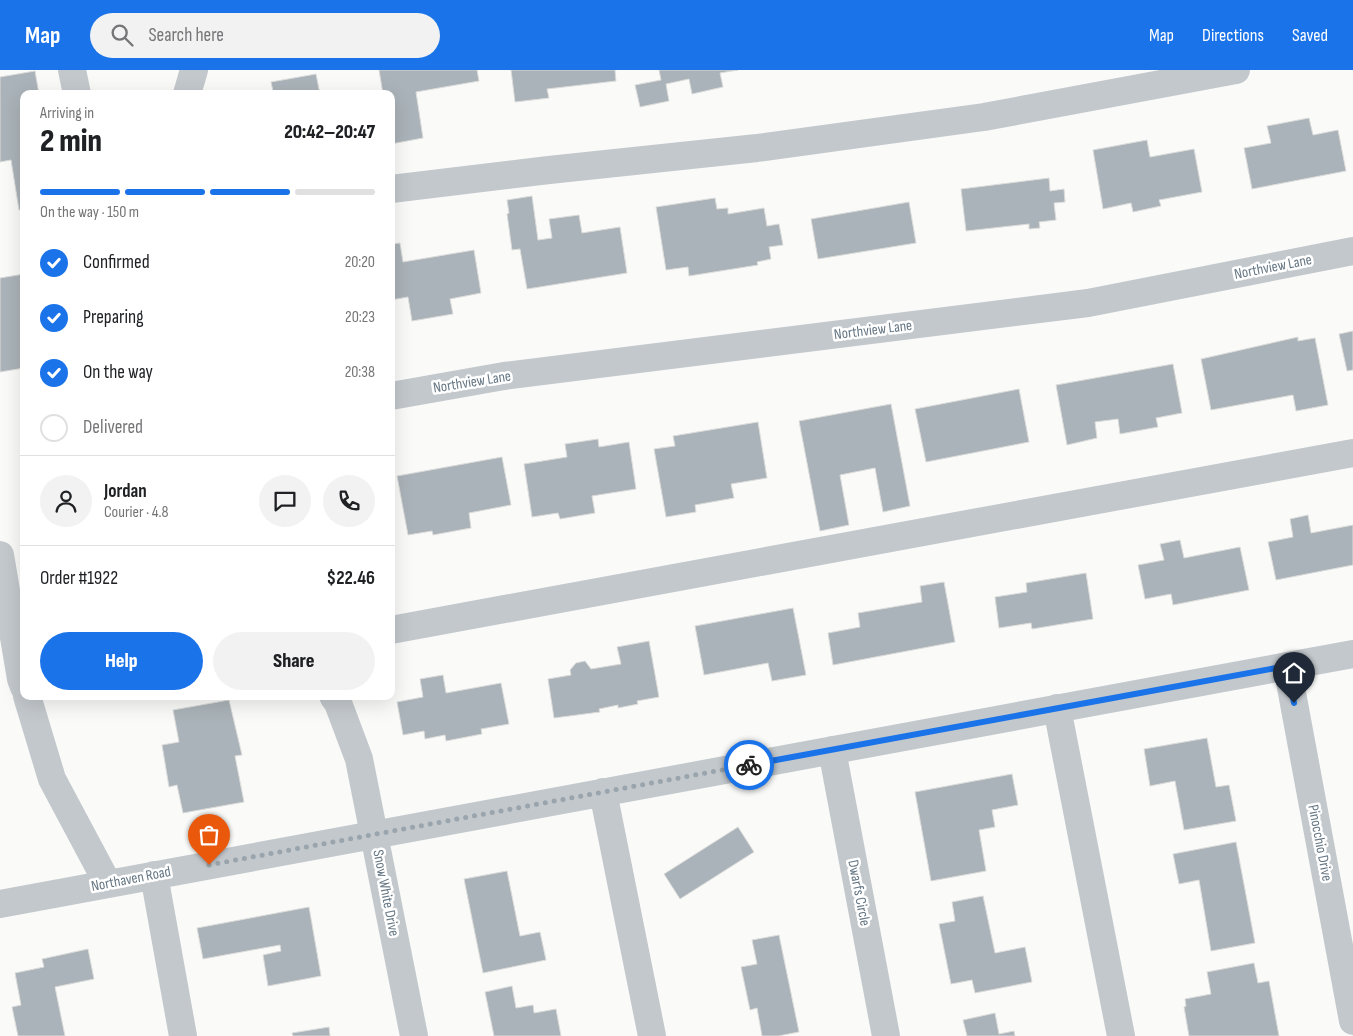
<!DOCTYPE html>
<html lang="en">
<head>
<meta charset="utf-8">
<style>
  body { margin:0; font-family:"Sofia Sans Condensed",sans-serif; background:#f2f2f2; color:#202124; height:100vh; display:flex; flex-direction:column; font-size:19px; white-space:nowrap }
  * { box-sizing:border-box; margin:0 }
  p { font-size:16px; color:#757577 }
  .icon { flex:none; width:28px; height:28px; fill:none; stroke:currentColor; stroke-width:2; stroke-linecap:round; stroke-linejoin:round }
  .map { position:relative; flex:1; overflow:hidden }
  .sheet { position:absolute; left:20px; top:20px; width:375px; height:610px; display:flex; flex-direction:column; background:#fff; border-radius:10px; box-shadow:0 5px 20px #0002 }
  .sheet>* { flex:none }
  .pin { position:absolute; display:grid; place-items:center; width:42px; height:42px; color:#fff; margin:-51px -21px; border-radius:50% 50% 50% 0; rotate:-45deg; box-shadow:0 0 5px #0007 }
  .pin .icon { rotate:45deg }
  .courier { position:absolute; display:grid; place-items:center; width:50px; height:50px; margin:-25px; border:4px solid #1a73e8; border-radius:50%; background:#fff; color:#222; box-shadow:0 1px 6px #0007 }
  .head em { font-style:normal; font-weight:800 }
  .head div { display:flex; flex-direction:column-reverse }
  .head { display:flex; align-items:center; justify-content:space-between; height:85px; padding:0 20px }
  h1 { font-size:32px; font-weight:800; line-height:38px }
  .bar { display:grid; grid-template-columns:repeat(4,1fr); gap:8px 5px; align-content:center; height:60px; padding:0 20px }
  .bar i { height:6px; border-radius:4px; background:#e0e0e0 }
  .bar .current { background:#1a73e8 }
  .bar p { grid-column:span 4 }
  .line { display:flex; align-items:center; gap:12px; padding:0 20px; border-top:1px solid #e0e0e0 }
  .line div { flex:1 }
  .round { display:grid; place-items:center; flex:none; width:52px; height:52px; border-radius:26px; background:#f2f2f2 }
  ol { padding:0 20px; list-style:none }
  li { display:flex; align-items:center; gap:15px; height:55px }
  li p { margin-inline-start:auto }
  li .icon { padding:5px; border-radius:50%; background:#1a73e8; color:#fff; stroke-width:4 }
  li:last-child { color:#757577 }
  li i { width:28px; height:28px; border:2px solid #e0e0e0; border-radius:50% }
  .primary-button { display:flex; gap:10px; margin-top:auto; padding:10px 20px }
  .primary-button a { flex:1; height:58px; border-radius:30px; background:#1a73e8; color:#fff; font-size:20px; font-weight:800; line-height:58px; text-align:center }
  .primary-button a+a { background:#f2f2f2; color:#202124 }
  header { display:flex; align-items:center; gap:30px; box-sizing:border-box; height:70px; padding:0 25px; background:#1a73e8; color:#fff }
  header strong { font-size:24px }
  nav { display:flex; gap:28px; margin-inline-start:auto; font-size:18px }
  .search { width:350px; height:45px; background:#f2f2f2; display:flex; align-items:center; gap:12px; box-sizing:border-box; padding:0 18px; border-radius:28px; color:#757577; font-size:19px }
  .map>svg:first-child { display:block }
  .building { fill:#aab3b9; stroke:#dcdcda }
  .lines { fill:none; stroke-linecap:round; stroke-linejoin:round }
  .minor { stroke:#c3c8cc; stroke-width:28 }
  .done { stroke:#99a4ac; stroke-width:5; stroke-dasharray:0 9 }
  .route { stroke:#1a73e8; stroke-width:6 }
  .labels { text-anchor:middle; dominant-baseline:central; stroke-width:5; stroke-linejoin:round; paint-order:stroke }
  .street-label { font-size:15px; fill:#657683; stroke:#fff }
</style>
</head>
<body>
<header>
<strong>Map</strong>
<div class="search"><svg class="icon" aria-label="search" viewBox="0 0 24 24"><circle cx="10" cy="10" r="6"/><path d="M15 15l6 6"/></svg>Search here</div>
<nav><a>Map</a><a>Directions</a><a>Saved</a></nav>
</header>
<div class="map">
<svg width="1353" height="966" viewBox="0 0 1353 966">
  <rect width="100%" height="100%" fill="#fafaf8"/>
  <path class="building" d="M379,0H477L479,11L416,22L423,68L391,74V24H383Z
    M511,0H615L616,11L547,19L549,28L515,32Z
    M659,0H738L720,3L723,17L692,24L689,9L666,14L669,31L640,37L635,15L661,10Z
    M35,1L39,24H24V140H19L11,90L0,92V7Z
    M316,4L320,24H259L273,21L271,12Z
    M1309,48L1313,65L1338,60L1346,101L1252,119L1244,78L1271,73L1267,56Z
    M1147,70L1150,87L1194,79L1202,122L1159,130L1161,136L1133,142L1131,133L1103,139L1093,80Z
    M1049,108L1050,121L1064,119L1065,132L1054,133L1056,150L1039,152L1040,158L1029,159V154L966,161L961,119Z
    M532,126L538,170L552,168L549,149L579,145L582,163L620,157L627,203L527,219L520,179L512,180L507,144L509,143L507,130Z
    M715,128L717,139L728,138V144L764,138L767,156L779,154L783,175L769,177L771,189L757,192L758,195L689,206L688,197L666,200L656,137Z
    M909,132L916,173L818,189L811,149Z
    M400,173L403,192L474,180L481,223L450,229L453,244L412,251L408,227L391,230V174Z
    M24,204V298L0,302V208Z
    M1353,261V300L1347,301L1339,264Z
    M1298,267V271L1315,268L1328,335L1296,341L1293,325L1211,340L1201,289Z
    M1173,294L1182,343L1156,348L1158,357L1120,364L1118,349L1095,352L1097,368L1067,375L1056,315Z
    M1019,319L1029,372L926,392L915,339Z
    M891,334L910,436L883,442L875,398L840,405L849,455L820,461L799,351Z
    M758,352L767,408L731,414L734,428L695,435L696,442L666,447L654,379L675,376L673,366Z
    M598,369L599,377L629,372L636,419L592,426L595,443L560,449L558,443L532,447L524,394L567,387L565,374Z
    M502,387L511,435L469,443L471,458L433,465L432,461L408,465L397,406Z
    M1308,445L1311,463L1353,455V495L1276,510L1268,472L1293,467L1290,449Z
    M1180,470L1184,488L1240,477L1249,520L1173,535L1171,524L1145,529L1138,495L1164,490L1160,474Z
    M1086,503L1093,549L1032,559L1031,553L999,558L995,527L1027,522L1026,513Z
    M944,512L955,572L833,595L828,563L860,557L858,543L922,532L920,516Z
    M793,538L806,605L772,611L768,593L704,605L695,556Z
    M649,571L659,627L637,631L638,634L618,638V635L599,639L600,642L554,648L548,609L571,605L570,600L576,593L585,591L591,599L621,594L617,577Z
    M443,605L446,623L501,613L509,654L481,659L482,664L446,671L445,665L425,669L424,661L403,665L397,632L423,627L420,609Z
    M229,630L242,685L235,686L244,732L183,743L177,715L169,717L162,675L179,672L173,640Z
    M1207,668L1216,717L1229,715L1236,751L1184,760L1175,711L1150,716L1144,679Z
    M1012,704L1018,735L992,740L995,757L979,760L986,801L931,811L915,722Z
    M738,757L754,782L680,829L664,804Z
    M1236,772L1255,873L1211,881L1199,810L1179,814L1173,784Z
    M507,801L520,866L540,862L546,890L483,903L464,809Z
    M983,826L995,883L1025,877L1032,912L975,923L972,910L951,914L939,854L955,851L952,832Z
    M309,837L321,906L268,916L263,885L281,881L280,875L203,889L197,858Z
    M779,865L799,962L778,966H762L757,938L750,940L741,897L757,894L752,870Z
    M88,879L94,909L55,917L65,966H18L12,937L21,935L15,903L44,897L42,889Z
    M1254,893L1258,913L1269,911L1279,966H1189L1184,937L1186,936L1185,929L1211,924L1207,902Z
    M512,916L516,938L533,935L534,943L556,939L561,966H494L485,922Z
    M995,943L999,964L1014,961L1015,966H967L963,950Z
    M329,957L330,966H293L292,963Z"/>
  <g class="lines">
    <path class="minor" d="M72,0L77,24
      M187,24L194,0
      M391,119L549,100L757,78L984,47L1236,0
      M391,326L504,306L1088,233L1353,181
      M0,485L21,609L24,617
      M391,560L1353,383
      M1287,596L1353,951
      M27,626L52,709L108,814
      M333,626L338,633L359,689L414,966
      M1057,638L1121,966
      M832,680L886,966
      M603,722L652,966
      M154,805L183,966
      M0,834L1353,584"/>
  </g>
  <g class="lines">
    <path class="done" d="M209,795L749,695"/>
    <path class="route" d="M749,695L1287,596L1294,633"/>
  </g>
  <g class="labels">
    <g class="street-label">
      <text transform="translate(1273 197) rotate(-11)">Northview Lane</text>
      <text transform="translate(873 260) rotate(-7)">Northview Lane</text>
      <text transform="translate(472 312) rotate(-9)">Northview Lane</text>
      <text transform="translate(1320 773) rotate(79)">Pinocchio Drive</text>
      <text transform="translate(131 809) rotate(-11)">Northaven Road</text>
      <text transform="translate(386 823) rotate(79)">Snow White Drive</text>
      <text transform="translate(859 823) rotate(79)">Dwarfs Circle</text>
    </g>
  </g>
</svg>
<div class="pin" style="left:209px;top:795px;background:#ea580c"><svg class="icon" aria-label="bag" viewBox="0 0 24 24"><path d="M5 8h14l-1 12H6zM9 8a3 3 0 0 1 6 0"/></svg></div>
<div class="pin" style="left:1294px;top:633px;background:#1f2937"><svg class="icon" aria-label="home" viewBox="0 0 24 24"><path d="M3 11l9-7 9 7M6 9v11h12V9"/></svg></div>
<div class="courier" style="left:749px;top:695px"><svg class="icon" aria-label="bike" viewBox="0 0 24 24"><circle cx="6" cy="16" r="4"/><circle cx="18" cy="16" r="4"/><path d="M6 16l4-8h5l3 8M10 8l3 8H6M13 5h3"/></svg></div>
<section class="sheet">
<div class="head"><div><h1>2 min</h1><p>Arriving in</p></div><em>20:42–20:47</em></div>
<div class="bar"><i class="current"></i><i class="current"></i><i class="current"></i><i></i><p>On the way · 150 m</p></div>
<ol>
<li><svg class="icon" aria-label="check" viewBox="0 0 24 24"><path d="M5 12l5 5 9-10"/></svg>Confirmed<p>20:20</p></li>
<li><svg class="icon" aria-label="check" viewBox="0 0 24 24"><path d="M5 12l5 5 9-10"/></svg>Preparing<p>20:23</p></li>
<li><svg class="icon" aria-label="check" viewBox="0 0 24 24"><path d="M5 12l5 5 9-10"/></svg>On the way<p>20:38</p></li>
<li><i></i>Delivered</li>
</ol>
<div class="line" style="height:90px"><a class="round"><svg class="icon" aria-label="person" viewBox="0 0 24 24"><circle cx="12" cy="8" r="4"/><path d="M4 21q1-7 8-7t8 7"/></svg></a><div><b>Jordan</b><p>Courier · 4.8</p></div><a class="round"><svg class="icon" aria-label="chat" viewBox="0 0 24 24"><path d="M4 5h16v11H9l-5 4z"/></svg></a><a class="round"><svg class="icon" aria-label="phone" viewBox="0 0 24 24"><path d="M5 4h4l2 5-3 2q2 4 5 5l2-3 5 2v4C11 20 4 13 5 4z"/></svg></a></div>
<div class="line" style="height:65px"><div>Order #1922</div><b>$22.46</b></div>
<div class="primary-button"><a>Help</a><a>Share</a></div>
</section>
</div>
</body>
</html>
